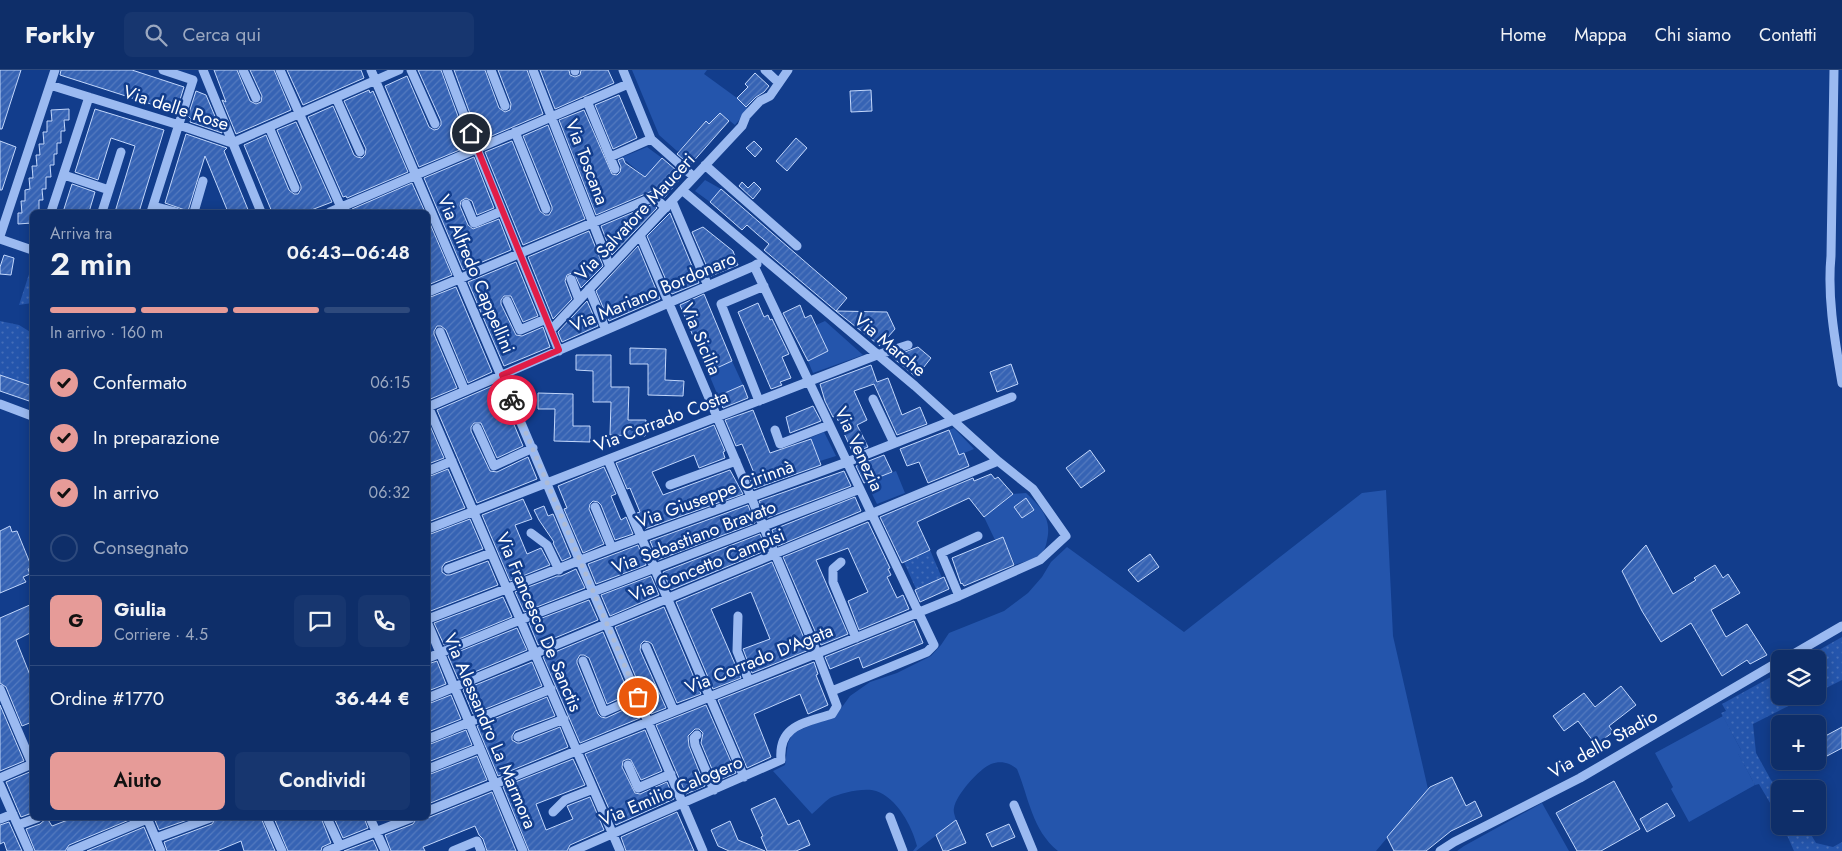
<!DOCTYPE html>
<html lang="it">
<head>
<meta charset="utf-8">
<style>
  body { margin:0; font-family:Jost,sans-serif; background:#17366f; color:#f1f3f6; height:100vh; display:flex; flex-direction:column; font-size:19px; white-space:nowrap }
  * { box-sizing:border-box; margin:0 }
  p { font-size:16px; color:#9ba8c0 }
  .icon { flex:none; width:28px; height:28px; fill:none; stroke:currentColor; stroke-width:2; stroke-linecap:round; stroke-linejoin:round }
  .map { position:relative; flex:1; overflow:hidden }
  .panel { position:absolute; left:30px; top:140px; width:400px; height:610px; display:flex; flex-direction:column; background:#0e2e69; border-radius:8px; box-shadow:0 2px 12px #0003,0 0 0 1px #2e4a7d }
  .panel>* { flex:none }
  .controls { position:absolute; left:1771px; top:580px; display:grid; gap:10px }
  .controls a { display:grid; place-items:center; width:55px; height:55px; border-radius:8px; background:#0e2e69; box-shadow:0 2px 12px #0003,0 0 0 1px #2e4a7d; font-size:25px }
  .pin { position:absolute; display:grid; place-items:center; width:42px; height:42px; color:#fff; margin:-21px; border:2px solid #fff; border-radius:50%; box-shadow:0 1px 5px #0007 }
  .courier { position:absolute; display:grid; place-items:center; width:50px; height:50px; margin:-25px; border:4px solid #e11d48; border-radius:50%; background:#fff; color:#222; box-shadow:0 1px 6px #0007 }
  .overview em { font-style:normal; font-weight:600 }
  .overview div { display:flex; flex-direction:column-reverse }
  .overview { display:flex; align-items:center; justify-content:space-between; height:85px; padding:0 20px }
  h1 { font-size:32px; font-weight:600; line-height:38px }
  .bar { display:grid; grid-template-columns:repeat(4,1fr); gap:8px 5px; align-content:center; height:60px; padding:0 20px }
  .bar i { height:6px; border-radius:4px; background:#2e4a7d }
  .bar .selected { background:#e69b98 }
  .bar p { grid-column:span 4 }
  .line { display:flex; align-items:center; gap:12px; padding:0 20px; border-top:1px solid #2e4a7d }
  .line div { flex:1 }
  .round { display:grid; place-items:center; flex:none; width:52px; height:52px; border-radius:8px; background:#17366f }
  ol { padding:0 20px; list-style:none }
  li { display:flex; align-items:center; gap:15px; height:55px }
  li p { margin-inline-start:auto }
  li .icon { padding:5px; border-radius:50%; background:#e69b98; color:#111; stroke-width:4 }
  li:last-child { color:#9ba8c0 }
  li i { width:28px; height:28px; border:2px solid #2e4a7d; border-radius:50% }
  .primary-button { display:flex; gap:10px; margin-top:auto; padding:10px 20px }
  .primary-button a { flex:1; height:58px; border-radius:8px; background:#e69b98; color:#111; font-size:20px; font-weight:600; line-height:58px; text-align:center }
  .primary-button a+a { background:#17366f; color:#f1f3f6 }
  header { display:flex; align-items:center; gap:30px; box-sizing:border-box; height:70px; padding:0 25px; background:#0e2e69; border-bottom:1px solid #2e4a7d }
  header strong { font-size:24px }
  nav { display:flex; gap:28px; margin-inline-start:auto; font-size:18px }
  .search { width:350px; height:45px; background:#17366f; display:flex; align-items:center; gap:12px; box-sizing:border-box; padding:0 18px; border-radius:8px; color:#9ba8c0; font-size:19px }
  .map>svg:first-child { display:block }
  .green { fill:#2455ac }
  .garden { fill:url(#garden-dots) }
  .building { fill:url(#building-hatch); stroke:#c2d7fc }
  .lines { fill:none; stroke-linecap:round; stroke-linejoin:round }
  .minor { stroke:#9bbaf1; stroke-width:9 }
  .done { stroke:#acbbd7; stroke-width:5; stroke-dasharray:0 9 }
  .route { stroke:#e11d48; stroke-width:6 }
  .labels { text-anchor:middle; dominant-baseline:central; stroke-width:5; stroke-linejoin:round; paint-order:stroke }
  .street-label { font-size:18px; fill:#fff; stroke:#123d8c }
</style>
</head>
<body>
<header>
<strong>Forkly</strong>
<div class="search"><svg class="icon" aria-label="search" viewBox="0 0 24 24"><circle cx="10" cy="10" r="6"/><path d="M15 15l6 6"/></svg>Cerca qui</div>
<nav><a>Home</a><a>Mappa</a><a>Chi siamo</a><a>Contatti</a></nav>
</header>
<div class="map">
<svg width="1842" height="781" viewBox="0 0 1842 781">
  <defs>
    <pattern id="garden-dots" width="8" height="8" patternUnits="userSpaceOnUse" patternTransform="scale(1.25)"><rect width="8" height="8" fill="#2455ac"/><path d="M2 2h.1M6 6h.1" fill="none" stroke="#456eb8" stroke-width="1.8" stroke-linecap="round"/></pattern>
    <pattern id="building-hatch" width="6" height="6" patternUnits="userSpaceOnUse" patternTransform="scale(1.25)"><rect width="6" height="6" fill="#3663b4"/><path d="M-1 1l2-2M0 6l6-6M5 7l2-2" fill="none" stroke="#547abf"/></pattern>
  </defs>
  <rect width="100%" height="100%" fill="#123d8c"/>
  <path class="green" d="M632,0H707L704,4L737,28L748,39L735,55L720,43L709,54L705,51L680,80L677,81L659,65Z
    M647,77L662,88L645,107L626,91L619,95L618,89Z
    M705,110L721,119L710,132L695,121Z
    M825,251L863,285L813,303L808,291L828,281L816,255Z
    M732,291L743,315L718,326L708,302Z
    M954,358L974,379L922,400L919,392L955,377L949,360Z
    M824,362L836,386L820,391L810,368Z
    M896,401L905,423L877,434L866,412Z
    M1386,420L1393,566L1428,719L1376,781H1058C1032,760 1029,728 1017,699C1010,693 1001,690 991,694C979,699 956,725 954,738C953,742 955,746 956,750L916,781H913L917,776C912,756 897,728 876,721C865,717 840,723 830,728C824,732 818,739 812,744L773,701L785,695L788,673L793,663L837,644L850,626L870,612L897,603L931,586L941,575L949,563L1004,541L1028,523L1042,507L1051,492L1067,477L1184,562L1362,423Z
    M1026,423C1041,437 1052,449 1047,470C1046,476 1045,480 1040,484C1034,490 1022,492 1015,495L1003,467L995,470L984,447L1013,424Z
    M1723,646L1741,680L1738,683L1755,715L1689,752L1671,719L1673,717L1655,683Z
    M1542,733L1569,781H1457L1464,776Z"/>
  <path class="garden" d="M32,195V233L19,235Z
    M0,251L19,255L32,263V316L0,305Z
    M930,480L942,508L916,519L904,492Z
    M1842,567V610L1818,622V589H1803Z
    M1780,602V626H1808L1753,654L1756,683L1771,710L1780,720V750L1759,714L1755,715L1737,682L1741,680L1721,643L1726,641L1722,634Z
    M1783,756H1806L1816,773L1833,777L1842,772V781H1794Z"/>
  <path class="building" d="M0,0H21L2,59H0Z
    M61,0H132L184,17L176,42L60,5Z
    M214,0H237L250,31L256,34L261,32L262,26L250,0H274L291,40L236,64L222,30L226,32Z
    M287,0H361L364,8L303,35Z
    M418,0H441L469,76L419,97L385,16L407,6L429,57L434,60L438,59L441,55V51Z
    M454,0H485L499,38L505,42L510,40L511,34L498,0H527L543,44L480,71Z
    M540,0H569L570,5L575,7L580,5L581,0H608L614,13L555,39Z
    M755,3L769,16L764,22L756,27L746,37L737,28L748,17L745,14Z
    M369,20L370,23L373,21L408,102L347,128L346,126L343,127L308,47L333,36L354,85L357,87L362,88L365,85L366,79L344,31Z
    M871,20L872,41L851,42L850,21Z
    M196,21L206,25L222,63L190,52L191,49L188,46Z
    M619,25L637,68L613,79L595,35Z
    M69,39V50H64L65,61H61V73H57V84H54V95H50L51,107H46V119H42L43,130H39V142H32V153L18,154V143H22L21,131H25V120L30,119L29,108H33L32,96H37L36,85H40L39,74H44L43,62H47V51H52L51,40Z
    M95,39L164,60L139,142H115L135,76L111,68L98,110L75,102Z
    M584,40L612,104L617,105L620,102L621,97L618,90L623,88L625,93L645,107L662,88L682,105V107L664,128L658,122L652,121L596,145L559,50Z
    M720,43L729,51L690,95L677,84L706,51L709,54Z
    M296,52L332,132L306,142H272L244,75L266,65L289,120L294,124H298L301,119V116L277,60Z
    M548,55L585,149L523,175L485,82L512,71L540,141L545,145H549L552,140V137L523,66Z
    M186,64L227,78L224,81L249,142H228L205,86L188,141L165,133Z
    M796,68L807,78L787,101L776,91Z
    M0,71L16,77L2,120H0Z
    M754,71L762,79L755,87L746,78Z
    M474,87L494,138L477,145L472,131L466,128L461,131L460,136L468,155L473,159L499,149L511,180L463,200L424,108Z
    M742,112L748,118L754,112L761,119L753,129L739,116Z
    M412,113L425,142H353L352,139Z
    M72,114L95,122L89,142H63Z
    M721,119L847,228L836,241L764,180L769,174L757,164L747,155L742,160L710,132Z
    M653,134L657,138L612,185L601,156Z
    M670,143L699,213L672,224L647,166Z
    M428,149L452,205L428,215Z
    M703,157L733,181L738,195L711,206L692,162Z
    M589,161L603,196L581,218L575,205L572,203L567,205L565,211L572,229L553,249L528,187Z
    M638,176L660,229L609,251L596,221Z
    M4,185L14,188L11,205L0,204V197Z
    M516,192L538,246L523,252L511,226H504L501,230V234L516,265L522,266L543,257L550,277L504,296L468,212Z
    M456,217L492,302L468,313L446,260L441,256H437L434,261V264L457,318L428,330V228Z
    M704,224L732,291L708,302L680,235Z
    M587,231L598,256L562,272L558,262Z
    M758,233L764,247L768,245L770,250L772,249L789,284L782,287L791,308L780,312L782,315L771,319L738,242Z
    M800,235L805,248L811,245L828,281L808,291L783,243Z
    M836,241L887,242L895,259L880,276Z
    M918,277L931,288L916,307L892,287Z
    M630,278L666,279L665,310L684,311L683,326L648,325V294H630Z
    M576,285H611V317H629L628,350H646L645,366L610,365L611,332H593V301L576,300Z
    M1011,294L1018,314L997,322L990,302Z
    M871,295L877,312L888,308L902,345L920,337L927,354L897,365L874,314L854,321L867,350L857,355L868,377L853,383L836,346L833,347L825,331L820,314Z
    M0,305L32,316V332L0,321Z
    M497,314L523,376L497,388L481,353H474L471,357V361L490,401L497,402L528,387L537,409L477,433L437,340Z
    M743,315L748,328L723,338L718,326Z
    M538,323L573,324V356H590V372L554,371L555,339H538Z
    M813,336L821,351L790,363L786,347Z
    M753,340L770,383L811,369L821,395L754,419L748,405L754,403L742,374L736,376L725,350Z
    M428,351L444,388L428,394Z
    M714,355L725,381L723,382L725,388L699,398L694,385L652,402L663,425L730,400L743,424L645,459L637,443L640,442L630,418L627,419L616,393Z
    M949,360L959,385L964,383L969,396L928,413L919,392L907,396L900,379Z
    M1090,380L1105,401L1081,418L1066,398Z
    M884,385L892,402L864,413L856,396Z
    M604,397L616,424L611,426L621,450L626,447L633,464L615,470L601,435L598,432L593,431L590,434L589,439L604,474L583,483L564,439L567,438L558,416Z
    M448,399L465,438L428,452V407Z
    M844,401L851,416L767,448L759,431Z
    M991,404L995,409L998,407L1013,424L984,447L969,428L917,452L930,480L902,493L880,447L973,408L974,411Z
    M855,427L861,441L778,476L772,460Z
    M1026,428L1034,440L1022,448L1014,437Z
    M523,429L532,449L515,455L527,484L541,478L550,495L510,511L482,445Z
    M748,435L755,453L658,490L650,471Z
    M544,436L548,446L553,444L571,487L562,491L553,473L554,472L539,450L534,440Z
    M470,449L483,479L445,493L442,497V502L446,505H450L488,491L498,515L428,542V465Z
    M868,452L890,498L888,499L891,505L887,507L897,528L903,525L909,539L859,560L848,531L868,522L848,478L816,490L848,564L821,575L783,487Z
    M10,456L12,462L17,461L32,498L28,499L30,504L23,507L26,512L0,523V461Z
    M760,464L767,480L671,520L663,502Z
    M1003,467L1014,495L964,516L962,513L961,514L952,488Z
    M638,475L646,495L596,514L588,494Z
    M1646,475L1673,524L1696,510L1694,508L1715,495L1723,508L1728,504L1740,523L1711,540L1726,567L1747,554L1767,585L1750,594L1747,590L1722,606L1691,553L1661,572L1642,541L1622,501Z
    M1150,484L1159,497L1138,512L1128,500Z
    M772,492L809,580L752,603L743,579L770,569L751,522L711,539L741,608L713,619L676,532Z
    M576,499L585,518L524,542L515,522L557,506H561Z
    M651,506L659,525L610,546L601,525Z
    M944,507L949,519L920,532L915,520Z
    M503,527L512,547L444,575L434,553Z
    M589,530L598,550L538,575L529,553Z
    M32,534V562L16,570L32,610V652L22,656L6,617L0,613V548Z
    M664,537L701,624L677,633L652,574L649,572L644,571L641,574L640,580L666,638L651,644L615,557Z
    M914,551L923,573L863,598L859,587L830,599L825,587Z
    M517,558L527,580L458,609L448,586Z
    M603,562L629,624L607,634L589,588L584,585H580L577,590V593L598,644L601,647L606,648L634,635L640,648L580,673L543,587Z
    M437,591L446,614L428,621V594Z
    M532,592L542,616L473,644L463,620Z
    M814,592L818,604L816,605L828,635L808,644L800,624L754,644L771,687L747,698L718,630Z
    M1621,616L1636,635L1609,656L1613,662L1596,675L1578,651L1564,661L1553,646L1584,623L1595,637Z
    M451,625L461,649L428,662V634Z
    M547,627L555,646L515,661L512,666V670L517,673H520L560,657L568,677L498,706L477,656Z
    M0,635L24,691L0,701Z
    M706,635L736,703L717,711L701,673L703,663L699,659H695L688,666L689,676L705,716L686,724L656,655Z
    M1842,657V678L1827,686L1818,670Z
    M466,660L472,675L428,692V675Z
    M645,660L662,701L641,710L631,690L628,689L623,691L622,697L635,723L640,724L667,712L674,729L616,755L585,684Z
    M477,686L487,710L428,734V705Z
    M573,689L585,715L536,734L546,760L573,749L567,736L590,727L604,760L570,775L567,781H529L503,717Z
    M32,701V743L21,747L6,712Z
    M1452,707L1466,736L1475,731L1482,746L1451,761L1426,781H1394L1387,767L1430,717Z
    M1614,711L1640,759L1601,781H1577L1556,743Z
    M492,722L516,781H487L483,769L479,765L475,756L423,777L425,781H391L385,765L413,754L417,748L430,747Z
    M775,728L788,755L799,750L810,775L796,781H767L761,767L763,766L751,739Z
    M1667,733L1675,746L1647,762L1640,749Z
    M677,742L694,781H626L621,767Z
    M47,748L52,756L73,748H134L69,775L65,781H35L26,759L40,754Z
    M154,748H193L159,760Z
    M216,748H261L275,781H244L241,771L217,781H167L164,772L212,754Z
    M274,748H321L331,773L322,777L321,781H288Z
    M334,748H364L368,758L343,768Z
    M956,750L966,773L947,781H943L936,765Z
    M730,751L738,770L765,781H729L718,776L711,760Z
    M9,752L22,781H7L4,772L0,774V755Z
    M1009,754L1015,767L992,777L986,764Z
    M144,757L154,781H87Z
    M373,770L378,781H344Z"/>
  <g class="lines">
    <path class="minor" d="M163,0L193,10
      M203,0L261,142
      M243,0L256,28
      M280,0L343,142
      M371,0L703,781
      M411,0L435,54
      M447,0L477,79L559,281
      M491,0L505,36
      M533,0L610,197
      M575,0V1
      M623,0L651,69L694,107
      M765,0L779,13
      M1834,0L1831,186C1827,228 1835,271 1842,313
      M50,15L179,55L232,73L399,0
      M336,28L360,82
      M587,31L615,99
      M269,57L295,118
      M515,62L546,139
      M610,87L651,69
      M705,95L797,176
      M64,105L109,120
      M672,131L708,216
      M466,134L474,153L502,141
      M153,136L176,142
      M51,142L89,27
      M102,142L121,82
      M151,142L193,10
      M194,142L203,111
      M330,142L628,14
      M0,166L55,0
      M0,169L32,180
      M754,196L934,575L927,582L832,621
      M571,209L579,230
      M589,219L606,260
      M428,222L654,127L666,138
      M507,231L520,260L546,249
      M551,260L742,56L746,46L760,31L770,26L788,0
      M440,262L465,321
      M873,329L894,373
      M759,331L721,234L764,216
      M0,334L32,346
      M428,336L620,781
      M428,337L754,196L757,194
      M477,358L494,396L533,378
      M775,360L780,374L829,355
      M608,390L744,707
      M428,401L452,391
      M670,415L736,391
      M595,437L612,478
      M428,459L877,285L908,275
      M531,463L547,475L559,500
      M841,492L833,499V512L856,568
      M448,499L491,483
      M959,526L941,483L978,466
      M738,546L737,581L749,611
      M428,549L612,478L847,392L1012,327
      M428,554L523,781
      M646,577L674,641
      M428,588L520,550L860,419
      M1785,589L1842,556
      M583,591L604,642L638,627
      M0,619L32,694
      M428,628L998,391
      M697,665L694,668L695,675L714,720
      M518,667L564,649
      M428,669L551,619
      M628,695L638,718L671,704
      M428,699L480,678
      M0,708L32,694
      M0,715L29,781
      M1014,735L1033,781
      M428,741L959,526L1040,490L1066,466L1033,419L998,391L915,316L682,120
      M553,742L565,730L593,719
      M890,747L903,781
      M147,748L161,781
      M267,748L282,781
      M327,748L340,776
      M370,748L385,781
      M0,749L13,744
      M18,755L37,748
      M156,768L210,748
      M71,781L147,749
      M327,781L411,748
      M453,781L477,771L481,781
      M573,781L781,690C778,655 805,653 832,644L837,636L817,583L640,165
      M1440,781L1454,772L1580,708L1780,591"/>
  </g>
  <g class="lines">
    <path class="done" d="M512,330L638,627"/>
    <path class="route" d="M471,63L559,280L502,305L512,330"/>
  </g>
  <g class="labels">
    <g class="street-label">
      <text transform="translate(176 38) rotate(18)">Via delle Rose</text>
      <text transform="translate(587 92) rotate(69)">Via Toscana</text>
      <text transform="translate(635 147) rotate(-47)">Via Salvatore Mauceri</text>
      <text transform="translate(476 204) rotate(67)">Via Alfredo Cappellini</text>
      <text transform="translate(653 222) rotate(-23)">Via Mariano Bordonaro</text>
      <text transform="translate(701 269) rotate(67)">Via Sicilia</text>
      <text transform="translate(890 275) rotate(40)">Via Marche</text>
      <text transform="translate(661 351) rotate(-21)">Via Corrado Costa</text>
      <text transform="translate(859 379) rotate(65)">Via Venezia</text>
      <text transform="translate(715 424) rotate(-20)">Via Giuseppe Cirinnà</text>
      <text transform="translate(694 467) rotate(-21)">Via Sebastiano Bravato</text>
      <text transform="translate(707 495) rotate(-22)">Via Concetto Campisi</text>
      <text transform="translate(539 552) rotate(67)">Via Francesco De Sanctis</text>
      <text transform="translate(759 589) rotate(-22)">Via Corrado D'Agata</text>
      <text transform="translate(490 661) rotate(67)">Via Alessandro La Marmora</text>
      <text transform="translate(1603 674) rotate(-29)">Via dello Stadio</text>
      <text transform="translate(671 721) rotate(-23)">Via Emilio Calogero</text>
    </g>
  </g>
</svg>
<div class="controls">
<a><svg class="icon" aria-label="layers" viewBox="0 0 24 24"><path d="M12 4l9 5-9 5-9-5zM3 14l9 5 9-5"/></svg></a>
<a>+</a>
<a>−</a>
</div>
<div class="pin" style="left:638px;top:627px;background:#ea580c"><svg class="icon" aria-label="bag" viewBox="0 0 24 24"><path d="M5 8h14l-1 12H6zM9 8a3 3 0 0 1 6 0"/></svg></div>
<div class="pin" style="left:471px;top:63px;background:#1f2937"><svg class="icon" aria-label="home" viewBox="0 0 24 24"><path d="M3 11l9-7 9 7M6 9v11h12V9"/></svg></div>
<div class="courier" style="left:512px;top:330px"><svg class="icon" aria-label="bike" viewBox="0 0 24 24"><circle cx="6" cy="16" r="4"/><circle cx="18" cy="16" r="4"/><path d="M6 16l4-8h5l3 8M10 8l3 8H6M13 5h3"/></svg></div>
<section class="panel">
<div class="overview"><div><h1>2 min</h1><p>Arriva tra</p></div><em>06:43–06:48</em></div>
<div class="bar"><i class="selected"></i><i class="selected"></i><i class="selected"></i><i></i><p>In arrivo · 160 m</p></div>
<ol>
<li><svg class="icon" aria-label="check" viewBox="0 0 24 24"><path d="M5 12l5 5 9-10"/></svg>Confermato<p>06:15</p></li>
<li><svg class="icon" aria-label="check" viewBox="0 0 24 24"><path d="M5 12l5 5 9-10"/></svg>In preparazione<p>06:27</p></li>
<li><svg class="icon" aria-label="check" viewBox="0 0 24 24"><path d="M5 12l5 5 9-10"/></svg>In arrivo<p>06:32</p></li>
<li><i></i>Consegnato</li>
</ol>
<div class="line" style="height:90px"><b class="round" style="background:#e69b98;color:#111">G</b><div><b>Giulia</b><p>Corriere · 4.5</p></div><a class="round"><svg class="icon" aria-label="chat" viewBox="0 0 24 24"><path d="M4 5h16v11H9l-5 4z"/></svg></a><a class="round"><svg class="icon" aria-label="phone" viewBox="0 0 24 24"><path d="M5 4h4l2 5-3 2q2 4 5 5l2-3 5 2v4C11 20 4 13 5 4z"/></svg></a></div>
<div class="line" style="height:65px"><div>Ordine #1770</div><b>36.44 €</b></div>
<div class="primary-button"><a>Aiuto</a><a>Condividi</a></div>
</section>
</div>
</body>
</html>
